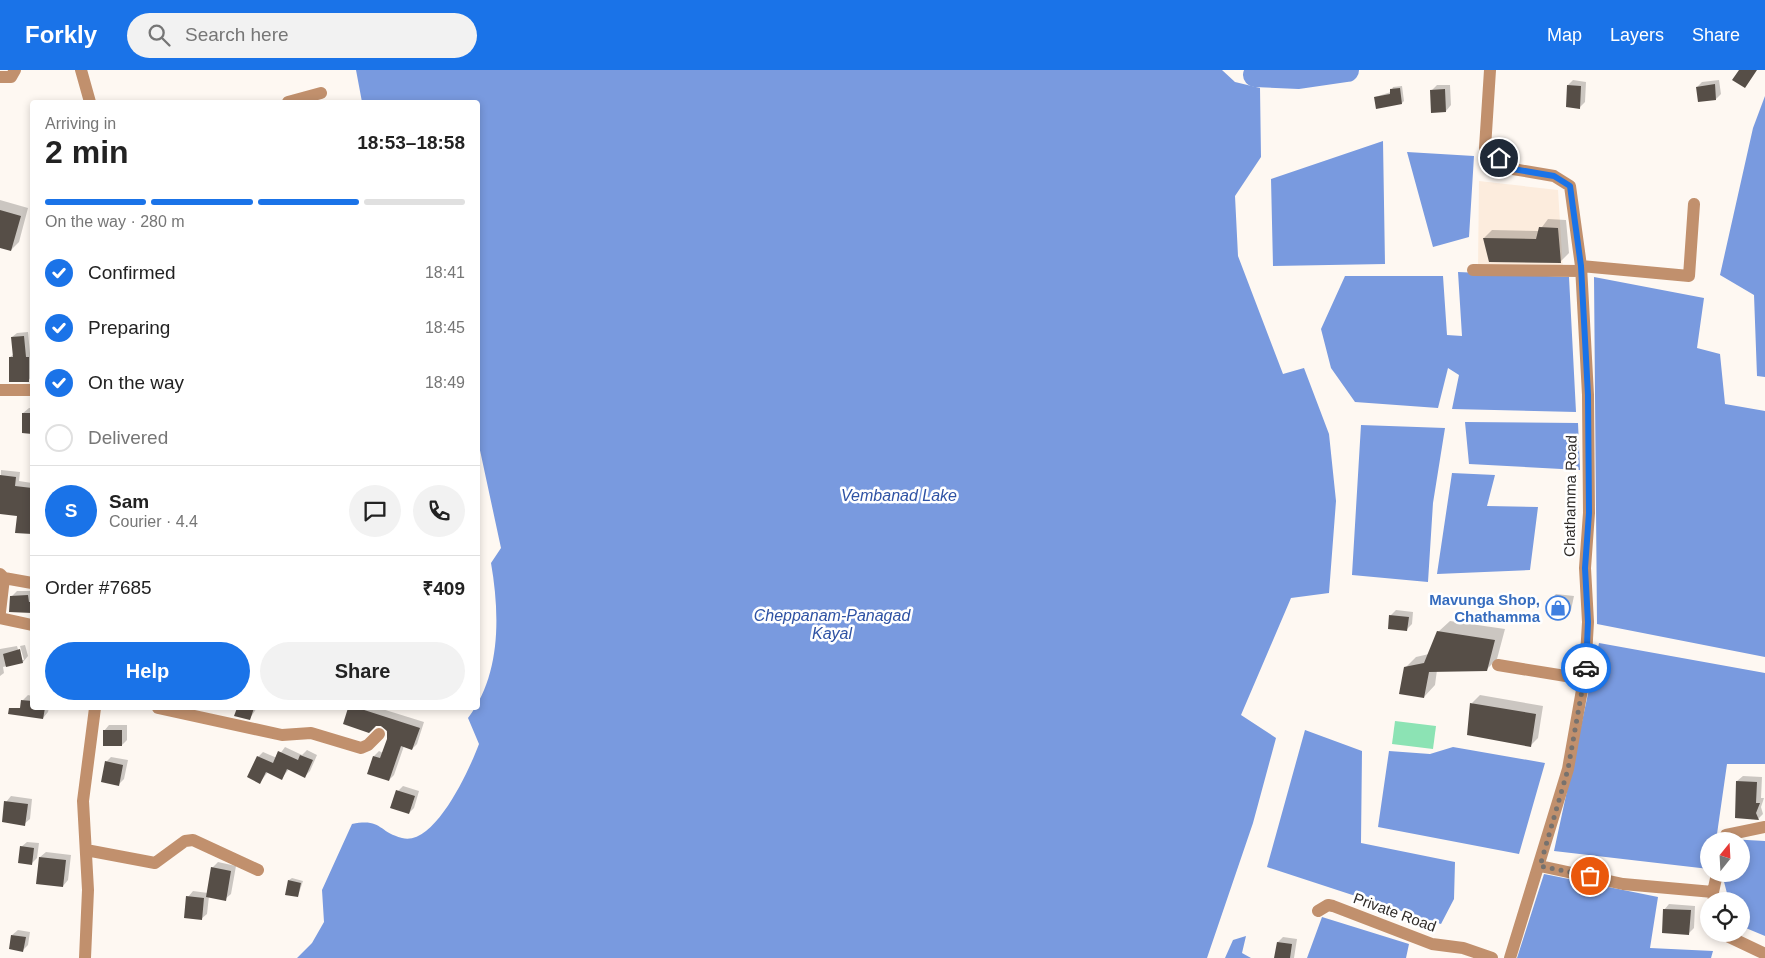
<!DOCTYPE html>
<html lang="en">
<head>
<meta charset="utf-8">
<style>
  body { margin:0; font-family:Helvetica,sans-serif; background:#f2f2f2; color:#222; height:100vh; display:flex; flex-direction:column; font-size:19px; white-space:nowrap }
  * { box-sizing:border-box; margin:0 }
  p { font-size:16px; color:#767676 }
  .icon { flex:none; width:28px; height:28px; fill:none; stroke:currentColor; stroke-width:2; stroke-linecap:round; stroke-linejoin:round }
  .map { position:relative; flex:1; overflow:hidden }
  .sheet { position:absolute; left:30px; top:30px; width:450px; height:610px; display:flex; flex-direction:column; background:#fff; border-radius:5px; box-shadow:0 2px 8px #0003 }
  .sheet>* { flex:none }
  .needle { width:32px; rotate:18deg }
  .fabs { position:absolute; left:1700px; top:762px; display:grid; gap:10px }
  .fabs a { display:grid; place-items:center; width:50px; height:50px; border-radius:50%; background:#fff; box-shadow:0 2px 8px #0003; font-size:25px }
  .pin { position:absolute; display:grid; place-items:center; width:42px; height:42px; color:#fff; margin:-21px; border:2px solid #fff; border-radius:50%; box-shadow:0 1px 5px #0007 }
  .courier { position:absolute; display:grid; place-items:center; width:50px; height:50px; margin:-25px; border:4px solid #1a73e8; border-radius:50%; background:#fff; color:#222; box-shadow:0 1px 6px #0007 }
  .overview em { font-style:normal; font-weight:800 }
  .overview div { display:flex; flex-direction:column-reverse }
  .overview { display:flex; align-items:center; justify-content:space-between; height:85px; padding:0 15px }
  h1 { font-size:32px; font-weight:800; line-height:38px }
  .bar { display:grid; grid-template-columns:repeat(4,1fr); gap:8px 5px; align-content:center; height:60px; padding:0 15px }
  .bar i { height:6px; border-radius:4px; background:#e0e0e0 }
  .bar .active { background:#1a73e8 }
  .bar p { grid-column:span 4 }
  .line { display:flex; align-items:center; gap:12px; padding:0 15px; border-top:1px solid #e0e0e0 }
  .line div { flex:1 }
  .round { display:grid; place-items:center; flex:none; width:52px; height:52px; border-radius:26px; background:#f2f2f2 }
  ol { padding:0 15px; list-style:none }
  li { display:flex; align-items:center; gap:15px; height:55px }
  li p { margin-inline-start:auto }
  li .icon { padding:5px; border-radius:50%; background:#1a73e8; color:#fff; stroke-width:4 }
  li:last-child { color:#767676 }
  li i { width:28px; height:28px; border:2px solid #e0e0e0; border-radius:50% }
  .cta { display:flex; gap:10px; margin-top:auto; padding:10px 15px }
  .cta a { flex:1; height:58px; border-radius:30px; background:#1a73e8; color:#fff; font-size:20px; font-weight:800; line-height:58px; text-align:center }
  .cta a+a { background:#f2f2f2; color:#222 }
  header { display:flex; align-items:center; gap:30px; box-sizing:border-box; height:70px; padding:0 25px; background:#1a73e8; color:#fff }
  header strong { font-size:24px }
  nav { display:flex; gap:28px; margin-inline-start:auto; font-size:18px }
  .search { width:350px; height:45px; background:#f2f2f2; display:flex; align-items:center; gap:12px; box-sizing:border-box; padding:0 18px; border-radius:28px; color:#767676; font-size:19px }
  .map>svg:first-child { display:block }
  .built { fill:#fcecdd }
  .green { fill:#8ce3b4 }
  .water { fill:#799adf }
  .shadow { fill:#0003 }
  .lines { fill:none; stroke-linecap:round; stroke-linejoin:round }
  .river { stroke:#799adf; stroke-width:24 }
  .building { fill:#564e47 }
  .minor { stroke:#c1906d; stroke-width:12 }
  .done { stroke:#77726e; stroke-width:5; stroke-dasharray:0 9 }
  .route { stroke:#1a73e8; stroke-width:6 }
  .labels { text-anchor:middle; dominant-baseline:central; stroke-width:5; stroke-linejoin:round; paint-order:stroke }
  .street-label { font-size:15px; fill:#2e2a27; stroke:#fff }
  .shop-label { font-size:15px; font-weight:bold; fill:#366cbe; stroke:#fff; text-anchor:end }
  .water-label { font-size:16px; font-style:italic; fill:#2e52a4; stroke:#fff }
</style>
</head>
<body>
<header>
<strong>Forkly</strong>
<div class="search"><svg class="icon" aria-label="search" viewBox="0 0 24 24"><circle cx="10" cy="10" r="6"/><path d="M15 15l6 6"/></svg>Search here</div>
<nav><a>Map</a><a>Layers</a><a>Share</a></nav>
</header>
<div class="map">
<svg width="1765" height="888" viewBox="0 0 1765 888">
  <rect width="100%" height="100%" fill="#fef8f2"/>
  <path class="built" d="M1479,111L1558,120L1563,200L1478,198Z"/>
  <path class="green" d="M1395,651L1436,656L1433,679L1392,674Z"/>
  <path class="water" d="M356,0H1222L1235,12L1260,18L1261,87L1235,126L1238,186L1283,304L1304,298L1329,364L1336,431L1329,523L1291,528L1241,645L1276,668L1253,753L1207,888H297L312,873L324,852L322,820L352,754C382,748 378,762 402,768C435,777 470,698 479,674L468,648C501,605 500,545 491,493L501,478L478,371V32H362Z
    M1765,26V307L1757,306L1754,225L1720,205L1753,58Z
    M1383,71L1385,194L1273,196L1271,109Z
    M1407,82L1474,86L1469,167L1433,177Z
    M1458,202L1569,207L1576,342L1452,339L1459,305L1448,298L1438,338L1355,332L1331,298L1321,259L1345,206H1443L1447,265L1462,266Z
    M1594,207L1704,228L1697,278L1720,284L1725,334L1765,341V587L1597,554Z
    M1465,352L1578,353L1580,400L1469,394Z
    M1361,355L1445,358L1433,433L1428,512L1352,505Z
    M1452,403L1495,405L1487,436L1538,437L1530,500L1437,504Z
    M1599,573L1765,603V694H1727L1716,771H1709V799L1554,781Z
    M1305,660L1362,681L1361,773L1455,792L1454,829L1441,854L1267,797Z
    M1453,677L1545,693L1519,784L1378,757L1389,681L1430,684Z
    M1729,769L1765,771V866L1741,856V831H1729L1722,804H1741V771H1729Z
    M1544,804L1658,827L1650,878L1713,881L1711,888H1517Z
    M1322,847L1409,874L1406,888H1307Z
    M1246,866L1242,883L1251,888H1225L1233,870Z"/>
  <path class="shadow" d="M1573,10L1586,12L1585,32L1580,37L1568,15Z
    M1719,10L1721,24L1716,29L1697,17L1702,12Z
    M1437,15H1450L1451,35L1446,41L1431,21Z
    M1402,16L1404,31L1402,33L1375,27L1391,22L1393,17Z
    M0,130L28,138L19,172L11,180L0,177Z
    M1548,149L1566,150L1569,183L1561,191H1490L1484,168L1492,160L1539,161Z
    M28,262L30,283H32V306L28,311L10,287L14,284L12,267L17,263Z
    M29,338H32V363L23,362V343Z
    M1,400L20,402L19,411L32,413V463L16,461L18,445L0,443Z
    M17,521H32V542L10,540L11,527Z
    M1556,524L1574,526L1571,540L1566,546L1551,529Z
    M1396,540L1413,542L1412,554L1406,560L1389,558L1391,545Z
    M1450,551L1505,559L1497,589L1486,600H1437L1435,615L1424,627L1405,598L1416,587L1429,584L1438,562Z
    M25,575L28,586L23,592L3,597L4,603L0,606V579L17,576L21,590H24L20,576Z
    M28,625L32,626V638H49L48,642L43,648L20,644L23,630Z
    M1480,625L1543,636L1538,668L1530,676L1472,633Z
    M239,638H257L250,648L236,645Z
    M350,638H379L424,652L417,674L412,679L404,676L394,705L389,710L374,686L379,681L383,683L388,669L386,658L377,655L344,653Z
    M109,655H127V670L122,675L104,661Z
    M285,677L302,685L307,680L317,685L310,701L305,706L289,699L282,708L268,702L260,712L258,687L263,682L277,688Z
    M111,687L128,690L124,709L119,714L106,692Z
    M1743,706L1762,707L1761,728H1764L1761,737L1763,744L1758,749L1737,711Z
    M403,716L419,721L414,738L409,743L398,721Z
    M11,726L32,729L30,749L24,754L6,732Z
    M27,772L39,773L37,788L31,794L21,777Z
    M46,782L71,785L68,810L63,816L40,787Z
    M218,792L236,796L231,824L225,829L209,826L207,844L201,849L188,827L193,821L208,823L212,798Z
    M292,808L303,811L298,826L289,810Z
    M1669,834L1695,836L1694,858L1689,863L1664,840Z
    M18,860L30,862L28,875L23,880L12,865Z
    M1283,867L1297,869L1294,888H1275L1278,872Z"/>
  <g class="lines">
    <path class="river" d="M1255,5L1299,7L1347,0"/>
  </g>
  <path class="building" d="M1739,0H1757L1745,18L1732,10Z
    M1715,14L1716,30L1698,32L1696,17Z
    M1567,15L1581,16L1580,39L1566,37Z
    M1400,18L1402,34L1376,39L1374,27L1390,24V19Z
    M1445,19L1446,42L1431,43L1430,20Z
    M0,140L21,146L11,181L0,178Z
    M1539,157L1558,158L1561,193L1489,192L1483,168L1536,169Z
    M24,266L26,287H29V312H9V287H13L11,267Z
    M22,343H32V364L22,363Z
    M0,405L16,407L15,416L32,418V464L15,463L17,446L0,444Z
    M28,525L29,532H32V543L9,542L10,526Z
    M1550,528L1569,531L1567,547L1548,544Z
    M1389,545L1409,547L1407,561L1388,559Z
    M1437,561L1495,570L1487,601L1429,602L1424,628L1399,624L1404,597L1424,593Z
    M20,579L23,593L6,597L3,584Z
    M21,630L32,631V638H45L43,649L8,644L9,638H20Z
    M1470,633L1536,644L1531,677L1467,665Z
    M237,638H254L250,650L234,646Z
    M348,638H358L420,658L412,680L401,676L389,711L367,704L373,686L380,688L387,669V661L381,656H376L369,663L343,654Z
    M103,660H122V676H103Z
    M278,681L298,690L300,685L313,690L305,708L287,699L282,710L266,702L260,714L247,707L257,686L273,693Z
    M105,691L123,695L119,716L101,712Z
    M1736,711L1757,712L1756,733H1760L1756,743L1759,750L1735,748Z
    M396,720L415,726L409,744L390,738Z
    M4,731L28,734L25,756L2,752Z
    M20,776L34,778L32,795L18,793Z
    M39,787L66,790L63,817L36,814Z
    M211,797L231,801L226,831L206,827Z
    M288,810L301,813L298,827L285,825Z
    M186,826L204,828L202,850L184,848Z
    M1663,839L1691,840L1689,865L1662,863Z
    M11,865L26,867L23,882L9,879Z
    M1277,872L1292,874L1290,888H1274Z"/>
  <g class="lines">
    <path class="minor" d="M81,0L90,32
      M1490,0L1485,78L1513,99L1554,106L1570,116L1581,196L1588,325L1589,443L1585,498L1588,552L1585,603L1568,699L1510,888
      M0,7H11L15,0
      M288,32L321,23
      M1581,196L1689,206L1694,134
      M1473,200L1581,201
      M0,320H32
      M0,504L4,508L32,513
      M0,542L4,508
      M0,548L32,555
      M1498,595L1584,609
      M158,638L282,665L311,663L361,678L368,675L379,664
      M1724,771L1726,765L1765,757
      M86,780L155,793L185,771L193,770L258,800
      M1540,796L1623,814L1713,822
      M1714,831L1713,822L1717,804
      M1318,841L1328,835L1333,836L1432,874L1463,878L1492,888
      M1723,864L1765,884
      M85,888L88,820L83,731L95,638"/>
  </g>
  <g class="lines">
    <path class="done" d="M1586,598L1568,699L1540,796L1590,806"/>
    <path class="route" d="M1499,88L1513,99L1554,106L1570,116L1581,196L1588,325L1589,443L1585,498L1588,552L1586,598"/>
  </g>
  <defs>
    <g id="shop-ring" transform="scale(1.25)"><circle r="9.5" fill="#fff" stroke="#3f7fe0" stroke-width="1.5"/><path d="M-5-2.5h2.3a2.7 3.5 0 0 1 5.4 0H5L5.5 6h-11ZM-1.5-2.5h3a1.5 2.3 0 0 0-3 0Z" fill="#3f7fe0"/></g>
  </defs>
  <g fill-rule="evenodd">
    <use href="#shop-ring" x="1558" y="538"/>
  </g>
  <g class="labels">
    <g class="street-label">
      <text transform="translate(1570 426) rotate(-89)">Chathamma Road</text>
      <text transform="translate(1395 842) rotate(20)">Private Road</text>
    </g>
    <g class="shop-label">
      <text x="1540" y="529">Mavunga Shop,<tspan x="1540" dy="17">Chathamma</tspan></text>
    </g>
    <g class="water-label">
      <text x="899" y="425">Vembanad Lake</text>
      <text x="832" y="545">Cheppanam-Panagad<tspan x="832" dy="18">Kayal</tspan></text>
    </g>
  </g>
</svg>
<div class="fabs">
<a><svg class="needle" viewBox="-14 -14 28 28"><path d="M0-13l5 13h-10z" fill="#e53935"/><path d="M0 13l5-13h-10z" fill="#767676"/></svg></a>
<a><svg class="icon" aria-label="locate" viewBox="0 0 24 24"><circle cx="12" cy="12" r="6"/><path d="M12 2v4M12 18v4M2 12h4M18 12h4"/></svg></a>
</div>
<div class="pin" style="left:1590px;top:806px;background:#ea580c"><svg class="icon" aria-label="bag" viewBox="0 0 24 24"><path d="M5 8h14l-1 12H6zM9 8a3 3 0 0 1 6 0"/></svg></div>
<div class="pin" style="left:1499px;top:88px;background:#1f2937"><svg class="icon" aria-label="home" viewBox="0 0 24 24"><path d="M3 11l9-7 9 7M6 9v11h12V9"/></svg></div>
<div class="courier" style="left:1586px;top:598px"><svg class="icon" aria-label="car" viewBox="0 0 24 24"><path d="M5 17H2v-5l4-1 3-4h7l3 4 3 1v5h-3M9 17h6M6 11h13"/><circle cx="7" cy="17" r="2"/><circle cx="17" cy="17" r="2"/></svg></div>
<section class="sheet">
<div class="overview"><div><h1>2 min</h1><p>Arriving in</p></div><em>18:53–18:58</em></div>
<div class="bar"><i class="active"></i><i class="active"></i><i class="active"></i><i></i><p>On the way · 280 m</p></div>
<ol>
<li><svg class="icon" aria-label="check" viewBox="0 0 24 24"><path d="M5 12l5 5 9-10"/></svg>Confirmed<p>18:41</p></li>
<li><svg class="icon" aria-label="check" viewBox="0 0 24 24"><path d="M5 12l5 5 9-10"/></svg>Preparing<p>18:45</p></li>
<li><svg class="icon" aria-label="check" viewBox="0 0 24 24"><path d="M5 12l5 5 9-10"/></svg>On the way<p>18:49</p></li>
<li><i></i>Delivered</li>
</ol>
<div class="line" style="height:90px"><b class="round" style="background:#1a73e8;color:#fff">S</b><div><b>Sam</b><p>Courier · 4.4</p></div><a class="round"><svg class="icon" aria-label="chat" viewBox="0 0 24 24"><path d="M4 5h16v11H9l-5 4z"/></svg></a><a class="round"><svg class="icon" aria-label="phone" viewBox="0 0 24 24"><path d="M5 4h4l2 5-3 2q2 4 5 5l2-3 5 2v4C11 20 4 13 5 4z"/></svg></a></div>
<div class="line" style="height:65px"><div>Order #7685</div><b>₹409</b></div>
<div class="cta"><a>Help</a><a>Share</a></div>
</section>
</div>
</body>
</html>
